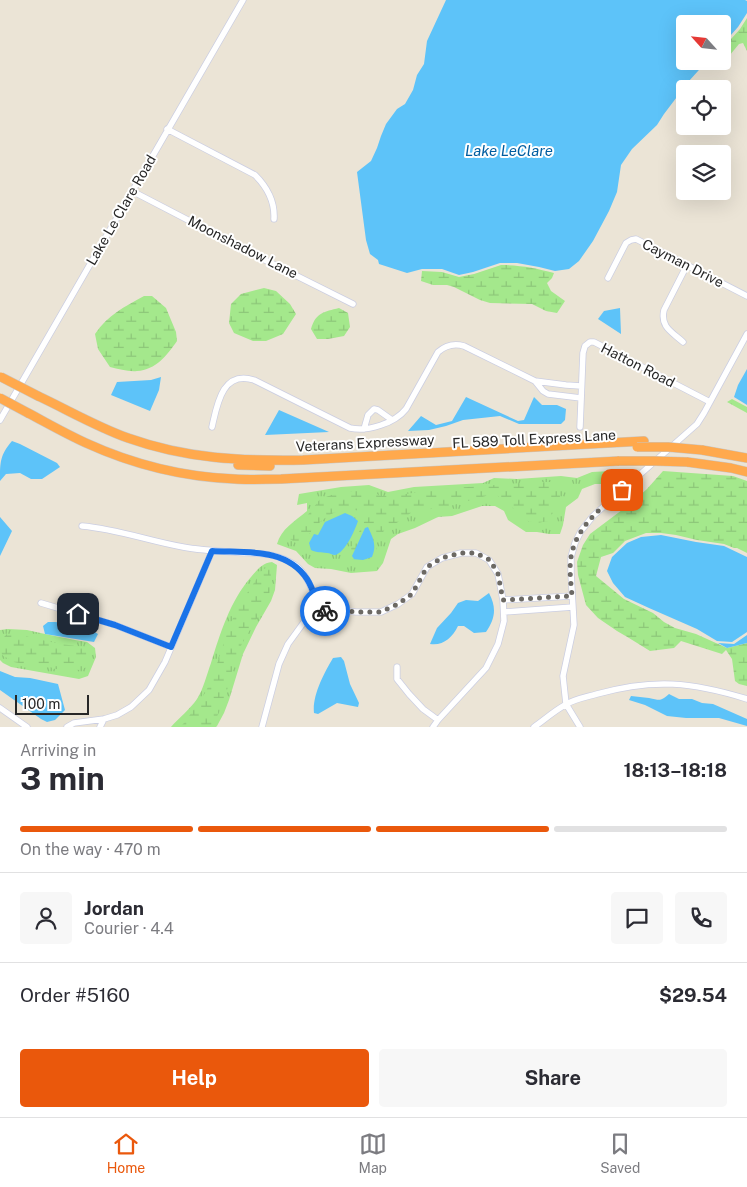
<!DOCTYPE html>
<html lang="en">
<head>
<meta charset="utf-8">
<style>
  body { margin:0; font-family:"Public Sans",sans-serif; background:#f7f7f7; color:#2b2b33; height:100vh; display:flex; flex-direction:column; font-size:19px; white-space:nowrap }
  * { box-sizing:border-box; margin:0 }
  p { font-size:16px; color:#7c7c81 }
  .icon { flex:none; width:28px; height:28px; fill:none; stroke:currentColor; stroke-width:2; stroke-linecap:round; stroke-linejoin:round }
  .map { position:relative; height:727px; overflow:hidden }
  .side { display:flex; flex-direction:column; background:#fff; flex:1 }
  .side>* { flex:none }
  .needle { width:32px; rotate:297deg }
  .controls { position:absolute; left:676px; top:15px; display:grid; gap:10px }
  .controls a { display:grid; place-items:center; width:55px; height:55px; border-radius:5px; background:#fff; box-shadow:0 5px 20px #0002; font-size:25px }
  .scale { position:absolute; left:15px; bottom:12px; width:74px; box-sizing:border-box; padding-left:5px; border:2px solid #272727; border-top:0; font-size:14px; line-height:18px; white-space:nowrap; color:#272727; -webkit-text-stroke:4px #fff; paint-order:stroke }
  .pin { position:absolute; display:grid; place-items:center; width:42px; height:42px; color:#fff; margin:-21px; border-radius:10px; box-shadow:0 2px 8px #0006 }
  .courier { position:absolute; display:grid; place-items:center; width:50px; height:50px; margin:-25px; border:4px solid #1a73e8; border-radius:50%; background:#fff; color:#222; box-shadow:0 1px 6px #0007 }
  .head em { font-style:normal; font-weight:700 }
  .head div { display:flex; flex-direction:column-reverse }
  .head { display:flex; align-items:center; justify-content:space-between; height:85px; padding:0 20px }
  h1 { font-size:32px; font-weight:700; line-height:38px }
  .bar { display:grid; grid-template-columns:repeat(4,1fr); gap:8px 5px; align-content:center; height:60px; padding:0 20px }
  .bar i { height:6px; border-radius:4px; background:#e1e1e2 }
  .bar .active { background:#ea580c }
  .bar p { grid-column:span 4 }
  .line { display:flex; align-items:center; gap:12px; padding:0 20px; border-top:1px solid #e1e1e2 }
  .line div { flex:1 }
  .round { display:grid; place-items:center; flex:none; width:52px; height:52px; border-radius:5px; background:#f7f7f7 }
  .cta { display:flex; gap:10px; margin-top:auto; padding:10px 20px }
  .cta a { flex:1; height:58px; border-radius:5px; background:#ea580c; color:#fff; font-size:20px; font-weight:700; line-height:58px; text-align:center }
  .cta a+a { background:#f7f7f7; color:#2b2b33 }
  .tabs { display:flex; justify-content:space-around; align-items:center; height:70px; border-top:1px solid #e1e1e2; background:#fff; font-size:14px; color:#7c7c81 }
  .tabs a { display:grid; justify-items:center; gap:2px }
  .tabs .active { color:#ea580c }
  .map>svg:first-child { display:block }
  .grass { fill:url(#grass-tufts) }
  .wetland { fill:url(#wetland-marsh) }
  .water { fill:#5dc3f9 }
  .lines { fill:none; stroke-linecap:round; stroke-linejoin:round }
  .minor-casing { stroke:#cbcee2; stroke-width:7 }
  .highway-casing { stroke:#c7c7c7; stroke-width:10 }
  .minor { stroke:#fff; stroke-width:5.5 }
  .highway { stroke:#ffa94d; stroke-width:9 }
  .highway-bridge-casing { stroke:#c7c7c7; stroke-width:10; stroke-linecap:butt }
  .highway-bridge { stroke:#ffa94d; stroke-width:9 }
  .done { stroke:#6c6964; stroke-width:5; stroke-dasharray:0 9 }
  .route { stroke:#1a73e8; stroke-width:6 }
  .labels { text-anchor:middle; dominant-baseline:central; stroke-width:4; stroke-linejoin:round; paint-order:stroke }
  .street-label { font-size:14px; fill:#272727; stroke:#fff }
  .water-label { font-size:15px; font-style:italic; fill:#015da0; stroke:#fff }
</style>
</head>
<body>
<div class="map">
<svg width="747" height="727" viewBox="0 0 747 727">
  <defs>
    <pattern id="grass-tufts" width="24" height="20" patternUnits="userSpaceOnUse" patternTransform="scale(1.25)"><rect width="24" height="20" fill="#a4e88c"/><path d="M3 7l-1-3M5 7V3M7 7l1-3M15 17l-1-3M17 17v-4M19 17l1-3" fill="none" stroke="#8dc779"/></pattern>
    <pattern id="wetland-marsh" width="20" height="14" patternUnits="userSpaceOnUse" patternTransform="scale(1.25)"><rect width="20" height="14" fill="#a4e88c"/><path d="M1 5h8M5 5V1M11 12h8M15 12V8" fill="none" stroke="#8dc779"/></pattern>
  </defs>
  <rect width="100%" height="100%" fill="#ebe4d6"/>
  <path class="grass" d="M611,471L616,478L609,484H595L582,489L578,498L566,507L563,525L560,534H549L537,532H526L508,520L504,511L495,506H482L452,516L438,517L415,528L398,534L391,539L383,563L377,571L351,573L331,569L315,568L308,564L296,551L277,544C281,529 295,521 307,511V503L297,505L299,494L341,487L369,485L388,492L414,487L483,483L494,478L517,479L561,476L577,478L592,472Z
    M272,562L277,565L275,590L271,601L256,627L243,654L229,700L224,713L217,726L216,727H171C178,719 191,708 197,699C203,690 207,674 211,663C220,634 230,601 251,577C257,570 262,563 272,562Z
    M8,629L27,630L45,634L75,640L87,642L95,648L96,657L88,676L79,679L11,667L3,663L0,660V630Z"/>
  <path class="wetland" d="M747,18V51L743,43L739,44L725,61L723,60V48L740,29Z
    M501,265C520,265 536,268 554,273L552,278L547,283L551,291L565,301L557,313L546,311L532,304L490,303L480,300L454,287L447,285H433L421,281L422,271L442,272L459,277L474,274Z
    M264,288L276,291L290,304L296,314L283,334L266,341H253L234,333L229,323L231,304L241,294Z
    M144,296H152L166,308L176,332L177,341C167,355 156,370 137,371C129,372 119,369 110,367L98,349L95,334C108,315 124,307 144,296Z
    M339,308L348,313L350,327L344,336L328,339H317L311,329C316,312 324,312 339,308Z
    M732,399L747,407V413L727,402Z
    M663,471L733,476L747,481V553L737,548H734L724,544L697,540L676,535L661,533H646L625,541L613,553L601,557L596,576L624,599L653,613L664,622L675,628L696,634L727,648L747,643V686L739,684L735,681L732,659L726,650L722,654L681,641L674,648L650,651L629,638L617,631L598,618L586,605L578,575L577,562L583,545L590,534L630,504L647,489Z
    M536,482H551L558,488L560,497L549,521L536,523L528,521L518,515L506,499L493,494L450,506L412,512L400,521L385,529L377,542L376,553L367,558L352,559L348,554L366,518L361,511C342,507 329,512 315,527C309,534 305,539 298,544L290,539L297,529L320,499L340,492L368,490L381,496L399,495L439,489Z
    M270,567C271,575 272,586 269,594C262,614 247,632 238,652C228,677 228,705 210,727H180L185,722L205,693L212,679L229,627L238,607L263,569Z
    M7,634L20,635L60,644L86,647L87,662L86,667L80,670L55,669L45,665H29L14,662L2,655L0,641Z"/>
  <path class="water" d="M446,0H745L747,1V13L738,27L723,44L722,24H685V61H707L689,81L664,114L657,125L632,149L621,165L617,192L609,211L593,241L579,261L569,269L555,271L539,267L517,263H500L473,272L459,275L442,269H422L407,273L379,264L378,260L370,254L366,240L357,172L371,161L377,148L381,136L386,124L397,109L405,104L413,90L417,75L424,64L427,41Z
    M620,308L621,334L598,319L604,311Z
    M747,369V405L734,397L738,385Z
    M161,377L159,390L150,411L111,395L117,382L151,380Z
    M466,397L518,421L524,420L534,397L542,405H557L566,409L565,420L561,424H519L500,416L463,420L446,426L429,430L408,431L421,416L436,425L452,421Z
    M279,410L329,432L265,435Z
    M12,441L20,444L57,463L60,467L42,479H31L20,473L6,474L0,481C0,462 0,455 12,441Z
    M345,513L352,516L358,521C355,530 345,553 335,555C332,555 330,553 327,553C321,552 317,553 311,550L309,543L314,534L318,535L325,522Z
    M0,517L12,531L0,556Z
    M368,527C373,538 377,545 372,557L363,560L352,559H354L352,556L365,528Z
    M661,535L696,542L724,546L747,557V632L732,642L717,641L697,629L649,608L625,597L613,583L607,571L612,557L627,543L641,537Z
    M489,593C497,608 495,619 486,632L474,633L464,626H458C452,638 443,646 430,644L437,628L451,613L458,603L466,600L478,601Z
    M48,622C65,622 83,624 98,634L94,642L45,634L43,626Z
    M747,635V643L727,648L718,643L734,644Z
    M341,657L344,661L350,684L359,703L358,707L337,703L318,714L314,713C312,696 324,673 333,658Z
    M0,671L15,677L30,678L58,684L65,710L55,720L47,722L41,719L0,690Z
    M669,694L679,699H692L702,703L713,704L747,719V726L719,718H686L667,716L645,705L629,700L631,696C637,697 643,697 649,698C660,700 660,702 669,694Z"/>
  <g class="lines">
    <g class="minor-casing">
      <path id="minor" d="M167,129L255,175C267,187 275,202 274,219
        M132,191L265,260L353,304
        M608,278L626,243L631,240L636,239L747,296
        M683,342C672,332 660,327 664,310L687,265
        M581,398L548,394L543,391L535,381L566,385L581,386
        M0,420L243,0
        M212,427C217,405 222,370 254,380L350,428C368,432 395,423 406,409L438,352C446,345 454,343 464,346L535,381
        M580,427L583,353L585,346L590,342H594L710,402
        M364,429L368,415L374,409L378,410L392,420
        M82,526C117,529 149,541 183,547C199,550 216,551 233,552C256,554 274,551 295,565C309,575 314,596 320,611
        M503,600L572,596
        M41,603L115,625L171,647
        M504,612L573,607
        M397,667V679L409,694L423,709L438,720
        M0,708L27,727
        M67,727L74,723L104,719L117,715L131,707L149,690L165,662L212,551
        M100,727L104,719
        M262,727L279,664L288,644L304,622L320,611L340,610L356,612H381L398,604L412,594L427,567L442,558L461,553H476L489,560L498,574L503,600L504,621L498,644L486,668L438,720L433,727
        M534,727C544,720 554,711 565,705C574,699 587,697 597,694C654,678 692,682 747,699
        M580,727L566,704L563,676L574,625L571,573V557L575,543L581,531L593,516L697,424L704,413L747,334"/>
    </g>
    <g class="highway-casing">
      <path id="highway" d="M38,396C68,410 97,427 128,438C187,459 241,461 303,460L644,441
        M28,413C47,423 66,434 86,443C132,464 184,477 235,479C250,480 266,479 281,479L619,461
        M702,450L747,458
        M687,462L731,468L747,472
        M238,465L270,466"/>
    </g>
    <use href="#minor" class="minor"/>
    <use href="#highway" class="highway"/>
    <g class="highway-bridge-casing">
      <path id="highway-bridge" d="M1,377L38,396
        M0,398L28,413
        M637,447H668L702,450
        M619,461H654L687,462"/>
    </g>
    <use href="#highway-bridge" class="highway-bridge"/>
  </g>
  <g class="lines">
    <path class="done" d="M325,611L340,610L356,612H381L398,604L412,594L427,567L442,558L461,553H476L490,560L498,574L503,600L572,596C571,583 569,570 571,557C576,527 601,508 622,490"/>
    <path class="route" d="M78,614L115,625L171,647L212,551C245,553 286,547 307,579C313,588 316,601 320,611H325"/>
  </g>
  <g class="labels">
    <g class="street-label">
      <text transform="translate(121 210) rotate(-60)">Lake Le Clare Road</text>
      <text transform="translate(243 247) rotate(27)">Moonshadow Lane</text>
      <text transform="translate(683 263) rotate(27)">Cayman Drive</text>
      <text transform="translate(638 365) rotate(27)">Hatton Road</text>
      <text transform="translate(534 439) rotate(-3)">FL 589 Toll Express Lane</text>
      <text transform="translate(365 443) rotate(-3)">Veterans Expressway</text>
    </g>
    <g class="water-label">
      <text x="509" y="150">Lake LeClare</text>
    </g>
  </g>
</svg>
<div class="controls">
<a><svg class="needle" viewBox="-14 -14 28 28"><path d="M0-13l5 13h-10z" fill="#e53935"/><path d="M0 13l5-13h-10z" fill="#7c7c81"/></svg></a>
<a><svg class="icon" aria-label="locate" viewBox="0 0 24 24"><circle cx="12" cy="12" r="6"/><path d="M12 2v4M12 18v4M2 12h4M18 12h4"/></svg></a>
<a><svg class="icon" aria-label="layers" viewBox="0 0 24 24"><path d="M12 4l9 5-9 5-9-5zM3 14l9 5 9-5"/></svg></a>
</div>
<div class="scale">100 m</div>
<div class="pin" style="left:622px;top:490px;background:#ea580c"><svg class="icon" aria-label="bag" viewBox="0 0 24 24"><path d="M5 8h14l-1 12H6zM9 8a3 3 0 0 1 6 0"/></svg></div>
<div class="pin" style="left:78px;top:614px;background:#1f2937"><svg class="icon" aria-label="home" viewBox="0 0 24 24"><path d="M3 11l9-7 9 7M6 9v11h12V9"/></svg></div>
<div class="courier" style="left:325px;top:611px"><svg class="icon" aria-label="bike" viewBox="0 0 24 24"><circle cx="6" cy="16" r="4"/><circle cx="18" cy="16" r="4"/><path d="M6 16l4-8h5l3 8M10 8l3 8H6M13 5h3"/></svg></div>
</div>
<section class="side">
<div class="head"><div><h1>3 min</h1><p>Arriving in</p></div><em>18:13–18:18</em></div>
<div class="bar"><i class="active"></i><i class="active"></i><i class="active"></i><i></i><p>On the way · 470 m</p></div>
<div class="line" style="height:90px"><a class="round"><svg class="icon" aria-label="person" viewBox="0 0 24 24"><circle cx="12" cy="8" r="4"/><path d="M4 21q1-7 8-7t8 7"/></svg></a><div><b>Jordan</b><p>Courier · 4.4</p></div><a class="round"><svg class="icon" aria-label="chat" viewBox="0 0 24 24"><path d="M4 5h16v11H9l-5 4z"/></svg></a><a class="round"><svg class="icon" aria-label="phone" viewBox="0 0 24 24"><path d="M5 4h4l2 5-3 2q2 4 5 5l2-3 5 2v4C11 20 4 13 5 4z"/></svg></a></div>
<div class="line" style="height:65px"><div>Order #5160</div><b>$29.54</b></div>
<div class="cta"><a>Help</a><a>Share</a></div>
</section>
<nav class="tabs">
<a class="active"><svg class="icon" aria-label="home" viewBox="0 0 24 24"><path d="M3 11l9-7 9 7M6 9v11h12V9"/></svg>Home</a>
<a><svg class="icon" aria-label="map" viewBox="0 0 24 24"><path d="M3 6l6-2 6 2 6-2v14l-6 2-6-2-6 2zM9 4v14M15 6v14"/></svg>Map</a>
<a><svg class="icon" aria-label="saved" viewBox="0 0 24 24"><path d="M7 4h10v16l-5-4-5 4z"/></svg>Saved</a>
</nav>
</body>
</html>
